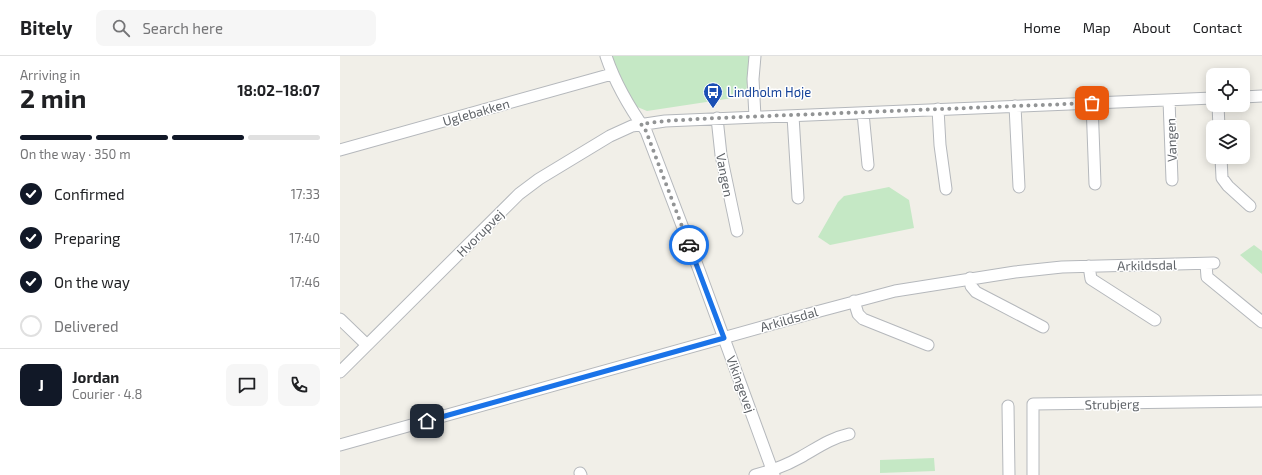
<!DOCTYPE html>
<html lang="en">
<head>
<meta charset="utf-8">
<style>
  body { margin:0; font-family:"Exo 2",sans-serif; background:#f6f6f6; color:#202124; height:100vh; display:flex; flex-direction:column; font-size:15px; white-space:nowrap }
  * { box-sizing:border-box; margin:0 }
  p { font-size:13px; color:#757577 }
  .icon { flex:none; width:22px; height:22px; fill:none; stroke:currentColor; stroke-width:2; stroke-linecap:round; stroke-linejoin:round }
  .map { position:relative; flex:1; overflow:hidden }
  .details { display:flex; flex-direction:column; background:#fff; width:340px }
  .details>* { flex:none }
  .controls { position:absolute; left:866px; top:12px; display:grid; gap:8px }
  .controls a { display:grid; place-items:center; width:44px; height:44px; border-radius:8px; background:#fff; box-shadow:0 2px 10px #0003; font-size:20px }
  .pin { position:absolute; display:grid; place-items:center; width:34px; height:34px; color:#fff; margin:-17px; border-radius:8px; box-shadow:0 2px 6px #0006 }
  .courier { position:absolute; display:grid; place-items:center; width:40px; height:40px; margin:-20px; border:3px solid #1a73e8; border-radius:50%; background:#fff; color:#222; box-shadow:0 1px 5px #0007 }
  .head em { font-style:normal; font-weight:700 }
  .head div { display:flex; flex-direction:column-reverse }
  .head { display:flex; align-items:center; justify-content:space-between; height:68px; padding:0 20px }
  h1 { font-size:26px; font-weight:700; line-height:30px }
  .bar { display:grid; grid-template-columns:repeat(4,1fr); gap:6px 4px; align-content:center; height:48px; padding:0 20px }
  .bar i { height:5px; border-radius:3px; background:#e0e0e0 }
  .bar .on { background:#111827 }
  .bar p { grid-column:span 4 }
  .line { display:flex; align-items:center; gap:10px; padding:0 20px; border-top:1px solid #e0e0e0 }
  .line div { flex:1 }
  .round { display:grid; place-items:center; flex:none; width:42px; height:42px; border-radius:8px; background:#f6f6f6 }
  ol { padding:0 20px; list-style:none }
  li { display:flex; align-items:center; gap:12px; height:44px }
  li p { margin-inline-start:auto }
  li .icon { padding:4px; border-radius:50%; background:#111827; color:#fff; stroke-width:4 }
  li:last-child { color:#757577 }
  li i { width:22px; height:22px; border:2px solid #e0e0e0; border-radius:50% }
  header { display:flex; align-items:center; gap:24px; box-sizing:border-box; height:56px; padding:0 20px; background:#fff; border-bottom:1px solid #e0e0e0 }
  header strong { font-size:19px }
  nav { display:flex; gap:22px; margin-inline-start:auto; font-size:14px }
  .search { width:280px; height:36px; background:#f6f6f6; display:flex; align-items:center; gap:10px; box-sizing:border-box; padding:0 14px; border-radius:8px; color:#757577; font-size:15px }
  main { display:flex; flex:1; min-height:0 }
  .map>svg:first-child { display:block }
  .green { fill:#c5e8c5 }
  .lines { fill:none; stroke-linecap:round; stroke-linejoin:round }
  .minor-casing { stroke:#b5b8bc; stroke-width:13 }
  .minor { stroke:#fff; stroke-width:11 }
  .done { stroke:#929495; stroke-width:4; stroke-dasharray:0 7.2 }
  .route { stroke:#1a73e8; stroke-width:5 }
  .labels { text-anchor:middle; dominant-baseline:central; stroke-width:3; stroke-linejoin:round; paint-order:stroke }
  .transit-label { font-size:13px; fill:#164399; stroke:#fff; text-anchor:start }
  .street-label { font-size:13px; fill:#5f6368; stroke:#fff }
</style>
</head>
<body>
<header>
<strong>Bitely</strong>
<div class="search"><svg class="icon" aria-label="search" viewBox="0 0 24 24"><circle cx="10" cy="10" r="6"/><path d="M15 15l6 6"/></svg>Search here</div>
<nav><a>Home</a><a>Map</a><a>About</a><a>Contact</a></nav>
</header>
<main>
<section class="details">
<div class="head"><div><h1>2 min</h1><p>Arriving in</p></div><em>18:02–18:07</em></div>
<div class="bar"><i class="on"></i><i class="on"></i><i class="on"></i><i></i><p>On the way · 350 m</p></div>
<ol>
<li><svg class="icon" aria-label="check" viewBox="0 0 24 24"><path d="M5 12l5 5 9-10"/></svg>Confirmed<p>17:33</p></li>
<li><svg class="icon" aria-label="check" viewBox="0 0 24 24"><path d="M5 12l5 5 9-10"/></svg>Preparing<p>17:40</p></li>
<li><svg class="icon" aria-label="check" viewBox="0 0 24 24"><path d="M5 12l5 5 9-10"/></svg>On the way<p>17:46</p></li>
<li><i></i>Delivered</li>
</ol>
<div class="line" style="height:72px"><b class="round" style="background:#111827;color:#fff">J</b><div><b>Jordan</b><p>Courier · 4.8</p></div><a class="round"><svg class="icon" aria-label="chat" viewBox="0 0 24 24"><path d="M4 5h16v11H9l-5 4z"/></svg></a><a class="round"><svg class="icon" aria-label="phone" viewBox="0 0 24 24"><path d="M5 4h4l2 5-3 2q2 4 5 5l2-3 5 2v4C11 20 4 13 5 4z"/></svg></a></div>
</section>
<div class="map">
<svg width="922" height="419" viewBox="0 0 922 419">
  <rect width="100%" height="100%" fill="#f1efe8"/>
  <path class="green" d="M271,0H409L406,40L307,55L295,50L279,21Z
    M549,131L569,144L574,172L490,189L478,181L498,146L504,140Z
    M914,189L922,195V218L900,199Z
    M594,402L595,415L540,417V404Z"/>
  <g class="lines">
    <g class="minor-casing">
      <path id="minor" d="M266,0C275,27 289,51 306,75L359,214L434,419
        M415,0L413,23L415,61
        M903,41L922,40
        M829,44L832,124
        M752,47L755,128
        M878,49L879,71
        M675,50L679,131
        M598,53L600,89L606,133
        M523,57L528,109
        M453,60L458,142
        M377,62L381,99L397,175
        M0,94L272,18
        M881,101L882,122L888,130L910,150
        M866,208L867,221L922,266
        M749,210L751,223L815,264
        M630,222L631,230L636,236L703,271
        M514,245L518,258L523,263L588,289
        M0,263L27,289
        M0,316L179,138L199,123L270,80L292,70L325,65L873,42
        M668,350L669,419
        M0,389L476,256L555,235L675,216L722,211L874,207
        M240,417L241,419
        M415,419C431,415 447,409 461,401C477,392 491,382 509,378
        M693,419V348L922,345"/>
    </g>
    <use href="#minor" class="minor"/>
  </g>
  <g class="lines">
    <path class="done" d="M349,189L306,75L301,68L325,65L377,62L752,47"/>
    <path class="route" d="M87,365L384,282L349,189"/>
  </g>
  <defs>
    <g id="bus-pin" transform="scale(1)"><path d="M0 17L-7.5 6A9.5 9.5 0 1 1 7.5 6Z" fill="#1a4fb4" stroke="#fff"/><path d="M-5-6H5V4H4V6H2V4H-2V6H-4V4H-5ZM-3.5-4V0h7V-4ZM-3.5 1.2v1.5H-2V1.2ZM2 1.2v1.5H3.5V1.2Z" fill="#fff"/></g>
  </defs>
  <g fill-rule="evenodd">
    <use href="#bus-pin" x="373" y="36"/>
  </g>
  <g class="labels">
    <g class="transit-label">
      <text x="387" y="36">Lindholm Høje</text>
    </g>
    <g class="street-label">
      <text transform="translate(136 56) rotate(-16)">Uglebakken</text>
      <text transform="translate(831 84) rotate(-92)">Vangen</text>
      <text transform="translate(385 119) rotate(79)">Vangen</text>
      <text transform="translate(140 177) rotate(-45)">Hvorupvej</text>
      <text transform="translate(807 209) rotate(-1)">Arkildsdal</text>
      <text transform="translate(449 263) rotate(-16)">Arkildsdal</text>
      <text transform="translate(401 328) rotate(70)">Vikingevej</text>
      <text transform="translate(772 348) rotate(-1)">Strubjerg</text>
    </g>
  </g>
</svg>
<div class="controls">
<a><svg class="icon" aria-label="locate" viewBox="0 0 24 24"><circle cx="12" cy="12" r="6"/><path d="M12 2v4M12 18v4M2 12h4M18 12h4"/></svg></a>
<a><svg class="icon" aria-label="layers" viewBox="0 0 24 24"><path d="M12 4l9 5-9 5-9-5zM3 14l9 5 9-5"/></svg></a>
</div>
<div class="pin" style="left:752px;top:47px;background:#ea580c"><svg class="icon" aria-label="bag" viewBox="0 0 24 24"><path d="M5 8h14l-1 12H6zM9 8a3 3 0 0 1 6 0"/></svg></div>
<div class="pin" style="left:87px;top:365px;background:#1f2937"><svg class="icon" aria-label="home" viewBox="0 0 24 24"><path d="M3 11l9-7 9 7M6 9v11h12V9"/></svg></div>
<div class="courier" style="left:349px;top:189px"><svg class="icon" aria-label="car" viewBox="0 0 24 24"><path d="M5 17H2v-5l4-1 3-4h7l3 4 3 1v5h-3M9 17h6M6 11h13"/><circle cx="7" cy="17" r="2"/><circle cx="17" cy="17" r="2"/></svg></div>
</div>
</main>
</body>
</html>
